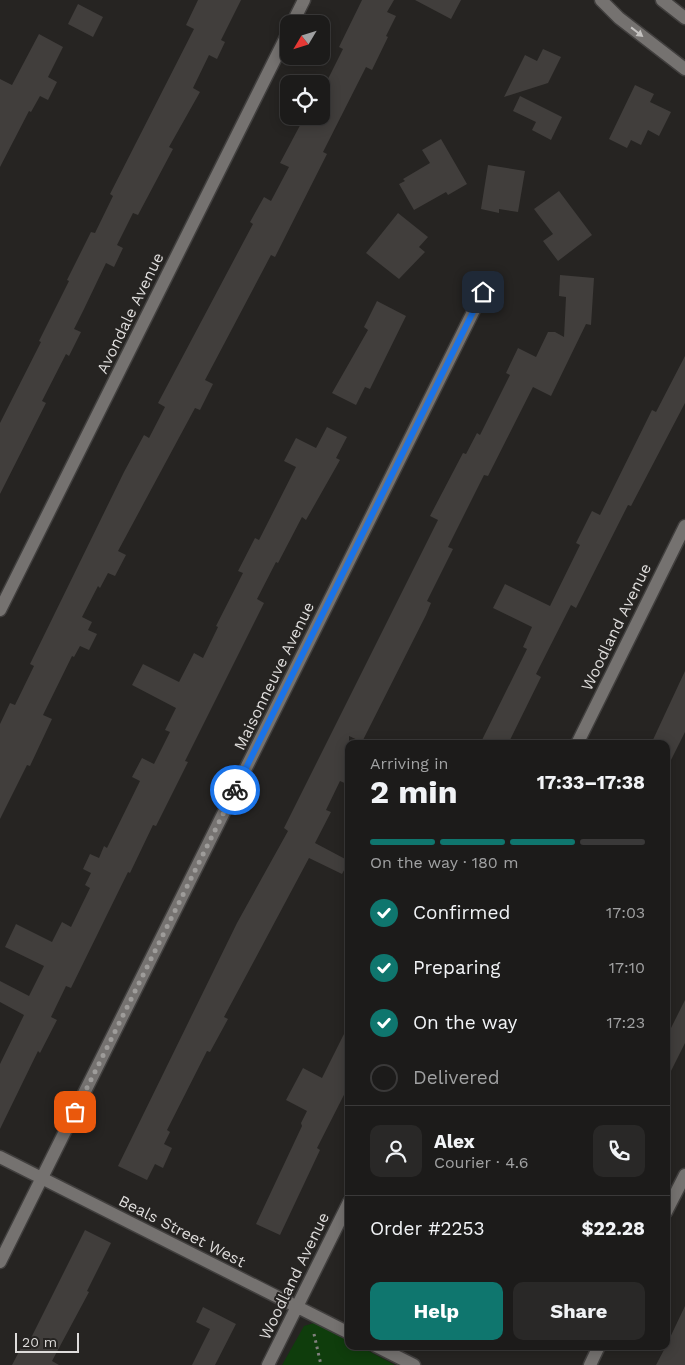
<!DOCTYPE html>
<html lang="en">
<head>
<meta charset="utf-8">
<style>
  body { margin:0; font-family:"Work Sans",sans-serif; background:#292827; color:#f1f3f6; height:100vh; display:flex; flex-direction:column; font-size:19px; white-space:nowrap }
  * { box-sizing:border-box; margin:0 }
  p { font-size:16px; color:#a0a1a2 }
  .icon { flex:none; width:28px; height:28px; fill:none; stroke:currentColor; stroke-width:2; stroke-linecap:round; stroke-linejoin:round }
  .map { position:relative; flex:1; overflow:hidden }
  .sheet { position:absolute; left:345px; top:740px; width:325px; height:610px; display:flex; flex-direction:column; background:#1c1b1a; border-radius:10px; box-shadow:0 2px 12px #0003,0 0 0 1px #3a3939 }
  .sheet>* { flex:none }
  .needle { width:32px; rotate:232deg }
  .tools { position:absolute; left:280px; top:15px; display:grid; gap:10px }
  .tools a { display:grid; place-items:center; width:50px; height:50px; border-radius:10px; background:#1c1b1a; box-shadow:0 2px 12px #0003,0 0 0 1px #3a3939; font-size:25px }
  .scale { position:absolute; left:15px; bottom:12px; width:64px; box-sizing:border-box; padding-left:5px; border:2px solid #dedcdb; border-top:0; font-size:14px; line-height:18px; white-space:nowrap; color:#dedcdb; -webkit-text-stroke:4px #262422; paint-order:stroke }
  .pin { position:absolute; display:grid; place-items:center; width:42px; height:42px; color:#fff; margin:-21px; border-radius:10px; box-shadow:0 2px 8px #0006 }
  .courier { position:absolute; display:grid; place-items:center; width:50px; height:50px; margin:-25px; border:4px solid #1a73e8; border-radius:50%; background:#fff; color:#222; box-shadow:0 1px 6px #0007 }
  .overview em { font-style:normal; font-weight:700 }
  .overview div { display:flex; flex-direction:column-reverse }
  .overview { display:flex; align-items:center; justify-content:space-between; height:85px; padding:0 25px }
  h1 { font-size:32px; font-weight:700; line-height:38px }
  .bar { display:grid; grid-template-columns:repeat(4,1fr); gap:8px 5px; align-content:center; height:60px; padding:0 25px }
  .bar i { height:6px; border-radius:4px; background:#3a3939 }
  .bar .active { background:#0f766e }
  .bar p { grid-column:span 4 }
  .line { display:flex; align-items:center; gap:12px; padding:0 25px; border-top:1px solid #3a3939 }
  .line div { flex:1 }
  .round { display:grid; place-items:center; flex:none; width:52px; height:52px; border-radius:10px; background:#292827 }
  ol { padding:0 25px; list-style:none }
  li { display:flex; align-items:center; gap:15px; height:55px }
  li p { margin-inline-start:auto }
  li .icon { padding:5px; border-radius:50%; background:#0f766e; color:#fff; stroke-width:4 }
  li:last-child { color:#a0a1a2 }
  li i { width:28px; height:28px; border:2px solid #3a3939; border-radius:50% }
  .button { display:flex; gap:10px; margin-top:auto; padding:10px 25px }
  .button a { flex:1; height:58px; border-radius:10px; background:#0f766e; color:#fff; font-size:20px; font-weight:700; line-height:58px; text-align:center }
  .button a+a { background:#292827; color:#f1f3f6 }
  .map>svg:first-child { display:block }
  .green { fill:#0f3d0c }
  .building { fill:#413e3c }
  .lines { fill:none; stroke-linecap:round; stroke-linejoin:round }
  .minor-casing { stroke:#413f3e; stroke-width:15 }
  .path { stroke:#82807f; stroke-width:3; stroke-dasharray:2.5 4; stroke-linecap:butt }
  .minor { stroke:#757270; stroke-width:12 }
  .oneway { fill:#c4c2c0 }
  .done { stroke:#9e9c9a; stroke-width:5; stroke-dasharray:0 9 }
  .route { stroke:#1a73e8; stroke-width:6 }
  .labels { text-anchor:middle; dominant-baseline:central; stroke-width:4; stroke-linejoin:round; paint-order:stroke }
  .street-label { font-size:16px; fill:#dedcdb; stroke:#262422 }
</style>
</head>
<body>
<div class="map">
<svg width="685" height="1365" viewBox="0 0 685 1365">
  <rect width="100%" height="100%" fill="#262422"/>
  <path class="green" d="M314,1323L349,1341V1346H359L395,1365H282L304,1326Z"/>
  <path class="building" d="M198,0H241L221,40L225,42L217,59L209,55L193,88L200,92L169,147L173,149L138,215L133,213L117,245L123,248L114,267L106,263L84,309L74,329L81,332L69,356L66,354L42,401L46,403L0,494V423L41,342L39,341L69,281L67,280L91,232L95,233L113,196L110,194L194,29L186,25Z
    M362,0H394L387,12L396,16L386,36L388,37L372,70L366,67L323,152L327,154L275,257L271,255L205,380L213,384L200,410L195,408L118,551L126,555L115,576L108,573L100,588L98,586L82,617L92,622L88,630L97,634L89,650L80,646L74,657L72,656L43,715L52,719L30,766L27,765L0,819V724L10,703L15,705L34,666L30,664L124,472L144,435L149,438L165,407L158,403L253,224L250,222L264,197L271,201L289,167L280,163L305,116H321V93L343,49L339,47Z
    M415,0H461L451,19Z
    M78,4L103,17L93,37L68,24Z
    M39,34L63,47L48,77L57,82L48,100L40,96L31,112L29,111L0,167V79L12,85Z
    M543,49L561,57L548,83L504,97L525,55L537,61Z
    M635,85L654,94L650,102L671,112L659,136L648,130L641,145L631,140L627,148L609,139Z
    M520,96L562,117L551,140L532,130L536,122L513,111Z
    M441,139L467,184L448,195L446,192L414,210L399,184L405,181L403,179L430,163L422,150Z
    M488,165L525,171L518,212L499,209V213L481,209Z
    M559,191L592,235L558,261L543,241L553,234L534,209Z
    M398,213L428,237L419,247L425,252L399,279L366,253Z
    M560,275L594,278L591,325L586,324L551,396L533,387L488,476L484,475L448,547L453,549L427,601L431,603L426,615L362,742L349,736V785L340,781L326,810L331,812L315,843L349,861L342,874L309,858L224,1017L228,1019L210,1052L207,1051L167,1130L170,1132L164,1144L172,1148L163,1168L155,1164L147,1180L118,1166L237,923L288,831L284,828L438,520L430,516L463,453L466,454L477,433L480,435L510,375L506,373L518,348L536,357L548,332H555L564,337L566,297L559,296Z
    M377,301L406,316L370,389L365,387L356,405L332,393L368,330L364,327Z
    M685,356V403L631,506L628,505L576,608L571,605L536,674L541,677L508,744H480L527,649L523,647L532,627L493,608L505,584L550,606L580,545L576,543L592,511L600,515L652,410L656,412Z
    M327,427L347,437L336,458L340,460L306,520L302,517L278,563L276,562L257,599L264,603L185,761L188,762L156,826L153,825L130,873L128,872L71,988L66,986L51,1017L57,1020L40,1053L38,1051L0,1129V1064L24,1015L0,1002V981L29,996L44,966L5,947L16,924L52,942L62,922L71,927L90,888L85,885L91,873L83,869L90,854L99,858L104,846L107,848L140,781L132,777L142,758L154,764L170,732L165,730L176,708L132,685L143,664L179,682L194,653L203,658L218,627L216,626L243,573L238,571L255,538L259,540L296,467L284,461L296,438L316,448Z
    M685,671V732L666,770V744H651Z
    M685,1000V1043L666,1081V1038Z
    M349,1024V1085L317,1148L320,1150L280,1235L256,1224L302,1126L301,1123L307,1111L286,1100L303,1068L322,1078Z
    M85,1230L111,1243L87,1291L89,1292L52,1361L59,1365H12L22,1346L26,1348Z
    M685,1306V1365H656L666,1346Z
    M203,1307L236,1324L215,1365H192L210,1329L196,1322Z"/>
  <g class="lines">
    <g class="minor-casing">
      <path id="minor" d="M601,0L619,18L685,69
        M662,0L685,18
        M292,24L304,0
        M0,610L289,31
        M577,744L685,526
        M0,1157L349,1333
        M666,1212L685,1175
        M0,1262L483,292
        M376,1346L414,1365
        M268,1365L349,1202
        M590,1365L599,1346"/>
    </g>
    <path class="path" d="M314,1334L321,1365"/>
    <use href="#minor" class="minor"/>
  </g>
  <defs><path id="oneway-solid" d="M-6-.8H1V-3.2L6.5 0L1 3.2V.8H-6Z" transform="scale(1.25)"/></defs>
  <use class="oneway" href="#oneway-solid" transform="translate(637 32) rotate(38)"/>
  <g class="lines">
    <path class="done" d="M75,1112L235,790"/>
    <path class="route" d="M235,790L483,292"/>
  </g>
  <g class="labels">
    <g class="street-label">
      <text transform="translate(130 313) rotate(-64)">Avondale Avenue</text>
      <text transform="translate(616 627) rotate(-64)">Woodland Avenue</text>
      <text transform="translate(274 676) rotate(-64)">Maisonneuve Avenue</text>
      <text transform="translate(182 1231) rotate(27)">Beals Street West</text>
      <text transform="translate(294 1276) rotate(-64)">Woodland Avenue</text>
    </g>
  </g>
</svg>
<div class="tools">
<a><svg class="needle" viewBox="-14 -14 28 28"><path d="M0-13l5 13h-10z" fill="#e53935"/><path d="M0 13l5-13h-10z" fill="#a0a1a2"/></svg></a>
<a><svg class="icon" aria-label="locate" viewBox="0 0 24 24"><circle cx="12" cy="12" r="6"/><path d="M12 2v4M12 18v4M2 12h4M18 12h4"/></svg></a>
</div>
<div class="scale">20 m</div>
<div class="pin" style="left:75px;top:1112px;background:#ea580c"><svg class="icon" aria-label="bag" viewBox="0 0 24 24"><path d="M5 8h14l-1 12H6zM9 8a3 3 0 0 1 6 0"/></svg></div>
<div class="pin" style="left:483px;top:292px;background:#1f2937"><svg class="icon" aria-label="home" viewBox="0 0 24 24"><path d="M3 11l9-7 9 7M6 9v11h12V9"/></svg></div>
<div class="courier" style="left:235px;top:790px"><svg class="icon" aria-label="bike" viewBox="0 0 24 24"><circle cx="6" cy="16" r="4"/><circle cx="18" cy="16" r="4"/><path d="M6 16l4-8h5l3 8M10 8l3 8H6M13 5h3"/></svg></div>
<section class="sheet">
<div class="overview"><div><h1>2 min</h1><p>Arriving in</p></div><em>17:33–17:38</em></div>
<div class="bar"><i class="active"></i><i class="active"></i><i class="active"></i><i></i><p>On the way · 180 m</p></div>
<ol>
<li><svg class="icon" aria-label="check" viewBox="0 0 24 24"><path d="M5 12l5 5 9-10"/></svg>Confirmed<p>17:03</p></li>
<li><svg class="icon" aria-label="check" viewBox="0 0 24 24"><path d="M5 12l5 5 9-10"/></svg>Preparing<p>17:10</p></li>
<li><svg class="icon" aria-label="check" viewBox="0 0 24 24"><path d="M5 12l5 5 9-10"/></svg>On the way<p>17:23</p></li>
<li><i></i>Delivered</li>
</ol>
<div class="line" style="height:90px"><a class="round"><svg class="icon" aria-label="person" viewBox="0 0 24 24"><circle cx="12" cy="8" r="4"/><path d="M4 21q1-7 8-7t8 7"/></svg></a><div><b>Alex</b><p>Courier · 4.6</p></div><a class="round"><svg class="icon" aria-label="phone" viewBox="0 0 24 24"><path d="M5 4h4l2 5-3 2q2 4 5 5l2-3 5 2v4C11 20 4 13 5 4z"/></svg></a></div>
<div class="line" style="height:65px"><div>Order #2253</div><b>$22.28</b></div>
<div class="button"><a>Help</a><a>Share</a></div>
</section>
</div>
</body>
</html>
